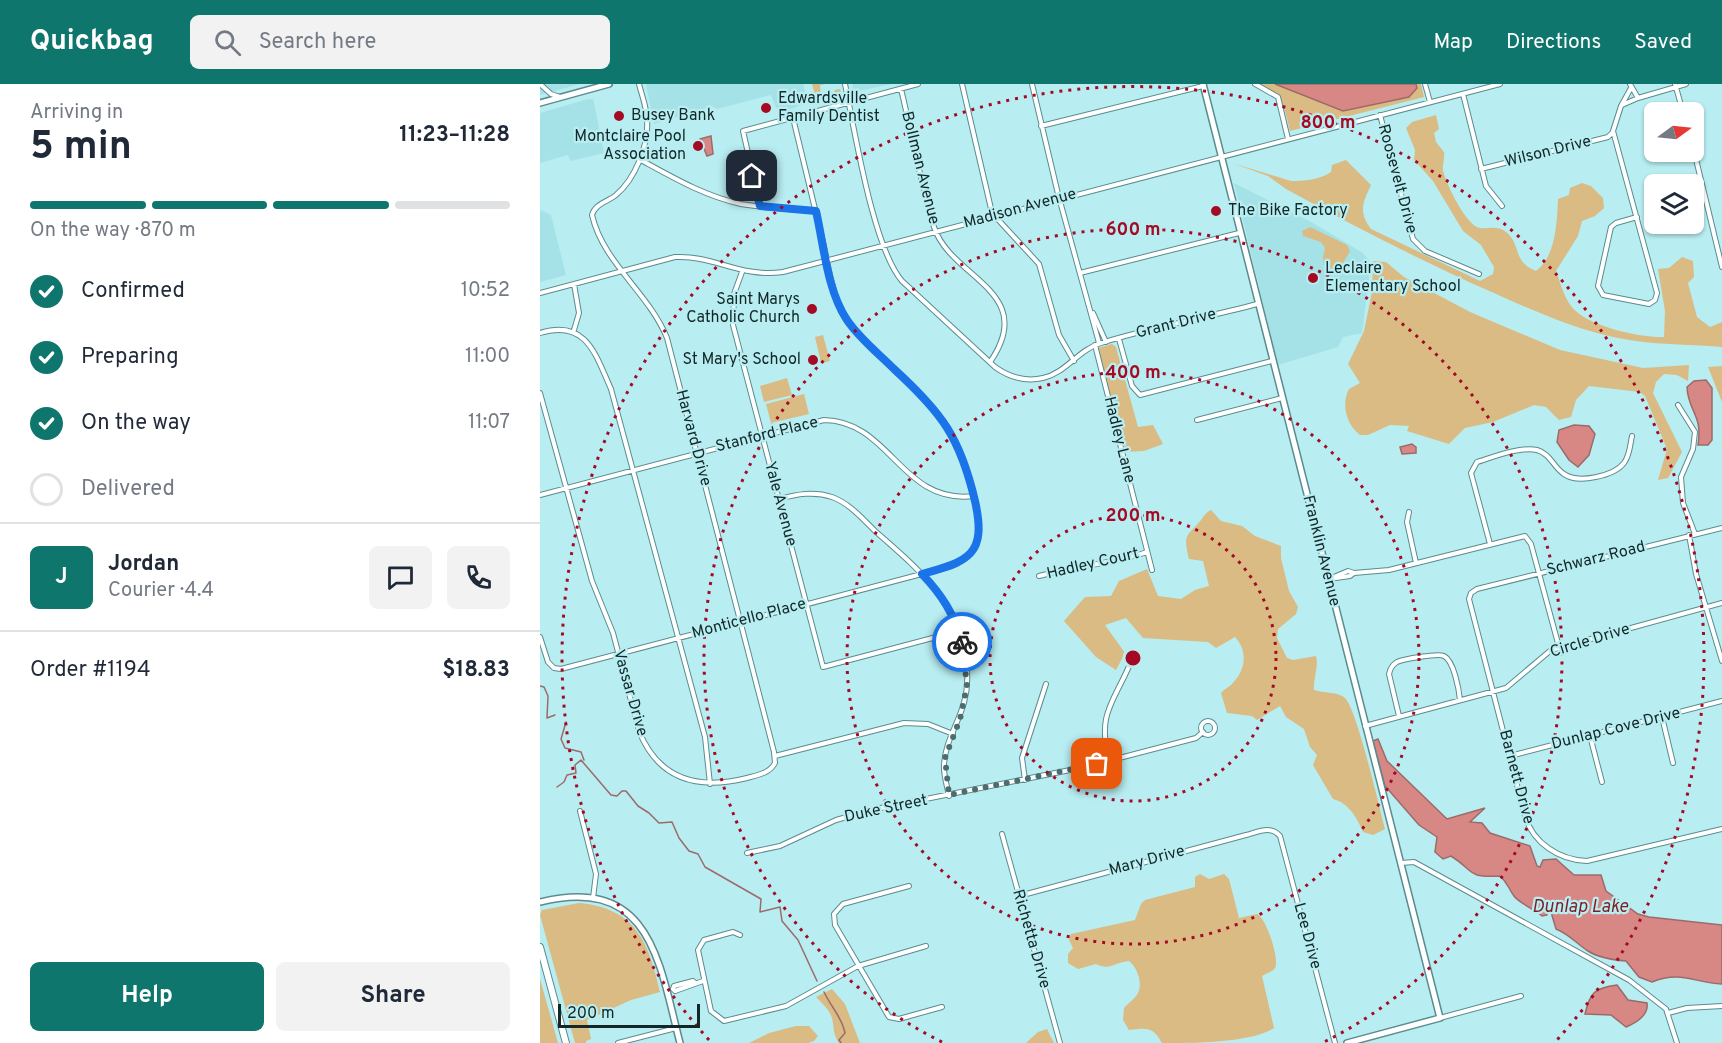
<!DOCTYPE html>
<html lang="en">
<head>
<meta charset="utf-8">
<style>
  body { margin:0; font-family:Overpass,sans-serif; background:#f2f2f3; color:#1f2937; height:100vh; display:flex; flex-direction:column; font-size:22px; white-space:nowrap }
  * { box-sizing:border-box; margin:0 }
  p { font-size:20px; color:#747a83 }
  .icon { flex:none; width:33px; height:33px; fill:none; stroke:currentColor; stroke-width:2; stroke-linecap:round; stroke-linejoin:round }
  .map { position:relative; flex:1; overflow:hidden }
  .details { display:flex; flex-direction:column; background:#fff; width:540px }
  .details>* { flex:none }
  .needle { width:39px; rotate:75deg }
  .fabs { position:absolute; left:1104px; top:18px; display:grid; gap:12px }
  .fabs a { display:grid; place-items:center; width:60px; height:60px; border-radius:9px; background:#fff; box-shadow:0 2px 4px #0004; font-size:30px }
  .scale { position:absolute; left:18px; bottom:15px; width:142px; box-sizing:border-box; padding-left:6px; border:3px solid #122728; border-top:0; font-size:16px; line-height:21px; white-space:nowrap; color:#122728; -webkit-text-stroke:4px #b8edf1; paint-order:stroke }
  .pin { position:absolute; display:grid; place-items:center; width:51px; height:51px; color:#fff; margin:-26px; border-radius:12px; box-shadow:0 3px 9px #0006 }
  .courier { position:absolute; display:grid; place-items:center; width:60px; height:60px; margin:-30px; border:4px solid #1a73e8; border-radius:50%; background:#fff; color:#222; box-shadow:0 2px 8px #0007 }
  .head em { font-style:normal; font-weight:700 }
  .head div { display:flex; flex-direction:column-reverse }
  .head { display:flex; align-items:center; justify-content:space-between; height:102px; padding:0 30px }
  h1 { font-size:39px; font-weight:700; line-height:45px }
  .bar { display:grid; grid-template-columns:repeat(4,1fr); gap:9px 6px; align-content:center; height:72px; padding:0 30px }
  .bar i { height:8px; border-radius:4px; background:#e0e1e3 }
  .bar .current { background:#0f766e }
  .bar p { grid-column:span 4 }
  .line { display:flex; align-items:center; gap:15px; padding:0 30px; border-top:2px solid #e0e1e3 }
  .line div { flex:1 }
  .round { display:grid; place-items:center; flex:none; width:63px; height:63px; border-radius:9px; background:#f2f2f3 }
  ol { padding:0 30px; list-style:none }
  li { display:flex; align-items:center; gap:18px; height:66px }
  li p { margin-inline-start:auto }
  li .icon { padding:6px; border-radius:50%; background:#0f766e; color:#fff; stroke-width:4 }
  li:last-child { color:#747a83 }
  li i { width:33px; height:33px; border:3px solid #e0e1e3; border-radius:50% }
  .button { display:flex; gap:12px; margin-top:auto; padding:12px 30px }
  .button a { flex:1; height:69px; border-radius:9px; background:#0f766e; color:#fff; font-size:24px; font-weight:700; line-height:69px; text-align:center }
  .button a+a { background:#f2f2f3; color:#1f2937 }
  header { display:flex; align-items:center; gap:36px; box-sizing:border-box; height:84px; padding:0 30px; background:#0f766e; color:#fff }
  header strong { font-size:28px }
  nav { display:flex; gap:33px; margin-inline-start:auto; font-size:21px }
  .search { width:420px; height:54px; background:#f2f2f3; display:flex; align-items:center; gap:15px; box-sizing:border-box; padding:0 21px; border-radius:9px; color:#747a83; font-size:22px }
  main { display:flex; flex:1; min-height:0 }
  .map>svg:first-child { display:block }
  .built { fill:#a4e2e7 }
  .green { fill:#d9bb83 }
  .water { fill:#d78885; stroke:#9c6b69; stroke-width:1.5 }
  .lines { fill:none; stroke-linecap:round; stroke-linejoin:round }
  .stream { stroke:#9c6b69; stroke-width:1.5 }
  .street-casing { stroke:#5a8c8f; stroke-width:6 }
  .secondary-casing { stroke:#5a8c8f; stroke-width:8 }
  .primary-casing { stroke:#5a8c8f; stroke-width:8 }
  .street { stroke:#fff; stroke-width:4 }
  .secondary { stroke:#fff; stroke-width:5 }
  .primary { stroke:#fff; stroke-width:6 }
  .done { stroke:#4c6c6e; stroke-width:6; stroke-dasharray:0 10.8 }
  .route { stroke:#1a73e8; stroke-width:8 }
  .ring { fill:none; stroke:#a50a25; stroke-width:3; stroke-dasharray:3 6 }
  .poi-dot { fill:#a50a25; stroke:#b8edf1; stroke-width:2 }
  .labels { text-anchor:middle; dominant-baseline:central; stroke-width:4.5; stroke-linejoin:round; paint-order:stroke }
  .poi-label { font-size:16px; fill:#122728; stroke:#b8edf1; text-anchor:start }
  .street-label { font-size:16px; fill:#122728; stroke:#b8edf1 }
  .water-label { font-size:18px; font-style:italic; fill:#7c1e24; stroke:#b8edf1 }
  .centre { fill:#a50a25; stroke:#b8edf1; stroke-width:3 }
  .ring-label { font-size:18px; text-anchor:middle; font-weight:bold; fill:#a50a25; stroke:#b8edf1; stroke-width:4.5; stroke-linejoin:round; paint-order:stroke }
</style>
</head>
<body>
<header>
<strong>Quickbag</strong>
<div class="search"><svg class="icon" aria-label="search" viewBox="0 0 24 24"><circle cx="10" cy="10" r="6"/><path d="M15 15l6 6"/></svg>Search here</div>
<nav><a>Map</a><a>Directions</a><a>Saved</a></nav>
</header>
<main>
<section class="details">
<div class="head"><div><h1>5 min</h1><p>Arriving in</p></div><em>11:23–11:28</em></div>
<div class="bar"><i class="current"></i><i class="current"></i><i class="current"></i><i></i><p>On the way · 870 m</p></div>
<ol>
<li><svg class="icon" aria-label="check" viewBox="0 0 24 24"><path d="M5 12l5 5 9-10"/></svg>Confirmed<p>10:52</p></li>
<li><svg class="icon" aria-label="check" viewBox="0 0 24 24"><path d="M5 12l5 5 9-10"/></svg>Preparing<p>11:00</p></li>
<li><svg class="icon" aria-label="check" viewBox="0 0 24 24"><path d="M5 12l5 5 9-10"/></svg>On the way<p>11:07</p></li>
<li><i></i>Delivered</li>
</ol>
<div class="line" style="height:108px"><b class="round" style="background:#0f766e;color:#fff">J</b><div><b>Jordan</b><p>Courier · 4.4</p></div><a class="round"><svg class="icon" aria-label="chat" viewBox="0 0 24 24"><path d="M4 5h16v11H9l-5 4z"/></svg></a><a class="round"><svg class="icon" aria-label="phone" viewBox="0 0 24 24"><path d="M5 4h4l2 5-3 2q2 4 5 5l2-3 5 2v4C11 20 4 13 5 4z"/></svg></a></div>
<div class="line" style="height:78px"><div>Order #1194</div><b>$18.83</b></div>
<div class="button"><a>Help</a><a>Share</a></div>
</section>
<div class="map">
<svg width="1182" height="959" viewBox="0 0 1182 959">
  <rect width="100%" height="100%" fill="#b8edf1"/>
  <path class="built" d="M0,0H40L0,11Z
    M106,0H263L268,18L251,25L236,24L231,11L177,25L172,22L114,40Z
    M312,0H351L314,8Z
    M48,15H53L55,24L64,69L30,77L28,71L0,79V29Z
    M694,99L771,138L823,169L831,179L822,249L803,253L798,263L738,281Z
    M0,126L11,131L26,191L0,198Z"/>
  <path class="green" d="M285,0L280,1L281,13L294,10V5L295,10V6L300,5L302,15L298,16L296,10L280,14L278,22L272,0Z
    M720,0H881L884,13L750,47C744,22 744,13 720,0Z
    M896,31L899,45L894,49L896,58L904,68C905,75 902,80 903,87C906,99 926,142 940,144C950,145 957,141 966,148C982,161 972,178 996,187C1016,173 1017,137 1018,115L1029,111L1030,104L1042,99L1051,102L1063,114L1064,124L1055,132L1042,137L1038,152L1016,187C1020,198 1024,213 1031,222C1045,242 1101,254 1124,253L1125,227L1118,185L1129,184L1142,173L1153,177L1154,193L1148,199L1157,233L1170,243L1182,238V263C1147,260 1112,261 1078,254C1034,245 994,227 954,209C883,178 814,142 746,105L728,92L692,79L751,97C765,97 779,96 791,88L792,81L806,76L831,101C823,118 818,128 831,145L940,197L953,190L954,183L941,161L923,147L893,97L874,76L875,66L866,44L872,38Z
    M770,143L807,161L810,167L798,188L784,181L783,173L785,164L781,158L763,152L762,147Z
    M833,177L846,178L864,193L930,228L1020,266L1103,284L1149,281L1148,297L1137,291L1124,290L1116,298L1113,309L1142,368L1128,394L1118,396L1127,365L1105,312L1100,308L1049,302L1036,316L1031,333L1019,336L1006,323L994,321L953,338L925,344L909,360L867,347L869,342L850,341L828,351H820C806,340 801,320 809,305L820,299L808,280L824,247L832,208Z
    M283,251L290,277L281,279L275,253Z
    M572,260L576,263L598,343L613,341L623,360L604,367L584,368L558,267V264Z
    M1182,282V318L1168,283Z
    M247,294L252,311L224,318L220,302Z
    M264,310L269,330L231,339L226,320Z
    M671,426L681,437L702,442L715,452L741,462V474L749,507L758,523L756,530L738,545L737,554L747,574L753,576L776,572C779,583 773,594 774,606C783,609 799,608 805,614C817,626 839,722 845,745L833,751L823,748C817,734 809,719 793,715L773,681L777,671L770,663L764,645L746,633L740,622L717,636L712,632L687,629L681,609C684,605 688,604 692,600C705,587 709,568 695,553L676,564L668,558L603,554L586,534L565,541L585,569L576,586L556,573L524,537L545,513L571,512L579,497L607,485L618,512L641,515L655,506L669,502L663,477L649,475C643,449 646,454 661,436C665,431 665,429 671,426Z
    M660,790L669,795L684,790L689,795L699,834L717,830C726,833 740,876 735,884C732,888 726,890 722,892L734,944C710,959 653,959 622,959C613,942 606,944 589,946L583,936L584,924C588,919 595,915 598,909C603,899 597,883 589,877C575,878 570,887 556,880L538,885L528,879V870L533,864L529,856L531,850L595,836L601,820L605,816L655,803V793Z
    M39,819C96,824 109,859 120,908L91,916L47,936L51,955L46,957V959H35L0,831L2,826Z
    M0,895L18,959H0Z
    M292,905L305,920L320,959H299C294,951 294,948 293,939C292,928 284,921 276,913Z
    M256,942H269L278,952L274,957L268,959H209L229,949Z
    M507,945L514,959H486L498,948Z"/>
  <path class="water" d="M735,0H876L877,4L869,13L803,27Z
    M171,52L173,70L167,72L160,55Z
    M1166,296L1172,304V356L1168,361H1158C1163,330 1148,328 1147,303L1154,297Z
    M1034,341L1049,342L1055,350L1049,371L1038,383L1029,376L1017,358L1019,346Z
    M872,360L876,363V369L862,370L860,363Z
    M838,655L847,677L907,735L945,724L930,738L942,739L950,749L990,762L997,782L1000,783L1003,776L1016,775L1034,791H1061L1066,807L1098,830L1109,833L1182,841V900C1154,899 1141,886 1112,898L1099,893L1086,877C1073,876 1059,874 1048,867C1037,860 1029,850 1016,845L1008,818L1004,819L1007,831L1002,832C995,826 978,818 974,812C968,804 968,799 960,792C926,794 935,787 911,772L903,775L895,768L897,753L879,741L845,702L833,657Z
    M1077,901L1088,916L1107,919C1109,931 1096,939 1086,943L1071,931L1045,930C1050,908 1055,904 1077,901Z"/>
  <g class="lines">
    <path class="stream" d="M0,602L4,603L8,612L7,634L15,631
      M26,638L21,655L25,664L41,668L44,676
      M17,703L24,698L27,691L36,689L35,681L41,676L71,711L77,712L82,707H86L98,722L109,729L119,739L132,738L139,754L149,767L158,770L165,783L221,815L220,828L240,823L242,837L258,856L277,897
      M284,908C291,923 302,933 305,949L299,956L301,959"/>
    <g class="street-casing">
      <path id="street" d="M0,0L11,10L20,13
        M305,0C315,48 333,163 362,197L455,283C469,293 485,298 503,294C526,289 538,266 561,259C612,243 665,234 717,220
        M422,0L452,129L499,180L519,251L534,277
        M492,0L518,110L559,259
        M715,0L738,13L748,55
        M885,0L890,18
        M1090,0L1098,14
        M1135,0L1143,28
        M1091,4L1081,22L1073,47L1117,209L1115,216L1109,220L1063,211L1058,202L1071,143L1076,139L1097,133
        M361,5C372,50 380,98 394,143C411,195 499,207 450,278
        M923,10L946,102L962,122
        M1082,21L1098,14L1146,0
        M840,31L873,155L885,167L939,190
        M501,42L663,2
        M1154,67L1182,183
        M99,75C132,93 164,112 201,120C226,124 251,125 276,127
        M941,85L1068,53L1073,48
        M220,122L203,47L378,0
        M202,188L194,210L193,241L283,583L419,547
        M540,189L699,149
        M0,209L135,173C175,171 199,194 243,188L960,0
        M553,229L566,258
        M34,246L39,229L34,200
        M0,249C46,235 55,269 71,305L165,653L170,700
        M579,255L592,302L600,311L732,277
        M555,261L612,486
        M0,309L52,497L73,549L99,647C119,697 159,706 207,694C218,691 230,689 235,679L234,668L127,254C109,209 63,179 52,131C55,120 67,118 76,111C95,95 109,61 107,36C107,24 102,12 99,0
        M1138,321L1155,348L1153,365L1141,393L1143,419L1155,450
        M657,336L742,314
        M0,411L284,336C351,337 361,421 434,412
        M239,415C257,410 274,407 292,413C309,419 323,435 335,447C382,488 422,521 427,588C430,628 406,648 404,680C403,690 407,701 409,712
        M869,428L867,438L876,479
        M1182,444L937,505L931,509L929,515L985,732C993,759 1019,776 1047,777L1182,745
        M1149,451L1156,490L1182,577
        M950,460L931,389L937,378C953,373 981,362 997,366C1011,370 1013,383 1024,390C1038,400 1074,392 1084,379C1090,371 1090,361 1092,352
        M499,492C536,482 571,480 607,468
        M789,495L810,492L814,489L849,486L985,452L991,460L1019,563
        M789,495L808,487L814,489
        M0,553L8,578L14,584L21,585L412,482C440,471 442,449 436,423C420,353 403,329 351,282C333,265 310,247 300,224C291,203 288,180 283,158C273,116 263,75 253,34
        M859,632L849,590C850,585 852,581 857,578C864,575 898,569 904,572C914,577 919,606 920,616
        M1122,633L1133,679
        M661 644a7 7 0 1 1 14 0a7 7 0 1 1-14 0Z
        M825,642L966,604L1011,566L1182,519
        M1050,652L1062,698
        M235,672L364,639L388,640L413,650
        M970,672L1182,617
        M569,677C557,629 573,620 590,580
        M485,696L482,674L506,600
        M40,727L56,790L53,814
        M462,750L520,959
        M207,769L240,762L296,736L336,725L545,683L656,654L663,648
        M861,779L874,778L1089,896L1126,925L1137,959
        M369,802L303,820L294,830L295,841L349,933L359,935L402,923
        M479,812L706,751C718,748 731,741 740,752L795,959
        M200,851L193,848L164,856L158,866L171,927L184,937L246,922L318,882L386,862
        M133,905L135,907L163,897
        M133,905L134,902L153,897L155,899
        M1128,929L1147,924L1182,922
        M900,934L981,912
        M78,959L136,944"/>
    </g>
    <g class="secondary-casing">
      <path id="secondary" d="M663,0L900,934L807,959
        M0,19L69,0
        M0,818C111,791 119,878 140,959"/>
    </g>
    <g class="primary-casing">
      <path id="primary" d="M0,863L26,959"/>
    </g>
    <use href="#street" class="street"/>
    <use href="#secondary" class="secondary"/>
    <use href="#primary" class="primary"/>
  </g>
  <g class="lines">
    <path class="done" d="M422,558L427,602L420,635L405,674L409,711L557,680"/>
    <path class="route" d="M212,92L220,122L276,127C284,162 287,206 307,236C320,255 338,269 354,285C402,329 420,353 435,417C447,471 429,477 382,490C402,511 414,530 422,558"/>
  </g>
  <g class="ring">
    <circle cx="593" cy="574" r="143"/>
    <circle cx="593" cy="574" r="286"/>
    <path d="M402 958A429 429 0 1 1 784 958"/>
    <path d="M169 956A571 571 0 1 1 1017 956"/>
  </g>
  <g class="poi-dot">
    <circle cx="226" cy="24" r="6"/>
    <circle cx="79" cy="32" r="6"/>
    <circle cx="158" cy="62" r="6"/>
    <circle cx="676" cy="127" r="6"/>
    <circle cx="773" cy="194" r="6"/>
    <circle cx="272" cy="225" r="6"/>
    <circle cx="273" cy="276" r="6"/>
  </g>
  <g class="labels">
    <g class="poi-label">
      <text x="238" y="15">Edwardsville<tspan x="238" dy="18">Family Dentist</tspan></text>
      <text x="91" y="32">Busey Bank</text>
      <text x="146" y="53" text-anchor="end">Montclaire Pool<tspan x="146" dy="18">Association</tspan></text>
      <text x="688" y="127">The Bike Factory</text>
      <text x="785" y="185">Leclaire<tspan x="785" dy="18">Elementary School</tspan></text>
      <text x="260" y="216" text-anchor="end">Saint Marys<tspan x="260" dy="18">Catholic Church</tspan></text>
      <text x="261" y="276" text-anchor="end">St Mary's School</text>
    </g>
    <g class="street-label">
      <text transform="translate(1008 68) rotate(-14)">Wilson Drive</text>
      <text transform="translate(380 84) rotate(76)">Bollman Avenue</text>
      <text transform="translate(857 95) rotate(75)">Roosevelt Drive</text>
      <text transform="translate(480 125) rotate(-15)">Madison Avenue</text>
      <text transform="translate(636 240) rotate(-14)">Grant Drive</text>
      <text transform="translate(227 351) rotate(-14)">Stanford Place</text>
      <text transform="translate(153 354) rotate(75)">Harvard Drive</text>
      <text transform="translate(579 356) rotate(76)">Hadley Lane</text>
      <text transform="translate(240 420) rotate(75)">Yale Avenue</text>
      <text transform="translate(781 467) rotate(76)">Franklin Avenue</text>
      <text transform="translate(1056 475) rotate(-14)">Schwarz Road</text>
      <text transform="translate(553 480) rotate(-13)">Hadley Court</text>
      <text transform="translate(209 535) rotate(-15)">Monticello Place</text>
      <text transform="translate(1050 557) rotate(-17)">Circle Drive</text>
      <text transform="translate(90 609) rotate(74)">Vassar Drive</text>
      <text transform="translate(1076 645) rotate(-14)">Dunlap Cove Drive</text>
      <text transform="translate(976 693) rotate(75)">Barnett Drive</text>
      <text transform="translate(346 725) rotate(-12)">Duke Street</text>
      <text transform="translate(607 777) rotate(-15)">Mary Drive</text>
      <text transform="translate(767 852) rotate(75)">Lee Drive</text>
      <text transform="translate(491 855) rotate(74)">Richetta Drive</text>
    </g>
    <g class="water-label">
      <text x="1040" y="823">Dunlap Lake</text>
    </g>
  </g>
  <circle cx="593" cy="574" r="9" class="centre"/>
  <g class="ring-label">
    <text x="788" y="44">800 m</text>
    <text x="593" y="151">600 m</text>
    <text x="593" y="294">400 m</text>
    <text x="593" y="437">200 m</text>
  </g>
</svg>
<div class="fabs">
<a><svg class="needle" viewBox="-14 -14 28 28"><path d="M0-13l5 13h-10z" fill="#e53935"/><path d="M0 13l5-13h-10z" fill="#747a83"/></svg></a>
<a><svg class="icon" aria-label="layers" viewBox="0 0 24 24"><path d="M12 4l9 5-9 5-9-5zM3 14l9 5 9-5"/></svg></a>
</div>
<div class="scale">200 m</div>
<div class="pin" style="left:557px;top:680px;background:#ea580c"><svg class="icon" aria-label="bag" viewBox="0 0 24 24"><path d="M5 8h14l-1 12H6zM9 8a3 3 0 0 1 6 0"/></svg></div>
<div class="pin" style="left:212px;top:92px;background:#1f2937"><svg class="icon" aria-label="home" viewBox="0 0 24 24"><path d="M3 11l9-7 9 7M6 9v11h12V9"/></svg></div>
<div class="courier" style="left:422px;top:558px"><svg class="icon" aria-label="bike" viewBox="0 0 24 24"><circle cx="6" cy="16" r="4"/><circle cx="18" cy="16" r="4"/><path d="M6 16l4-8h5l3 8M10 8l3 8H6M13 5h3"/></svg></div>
</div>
</main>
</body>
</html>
